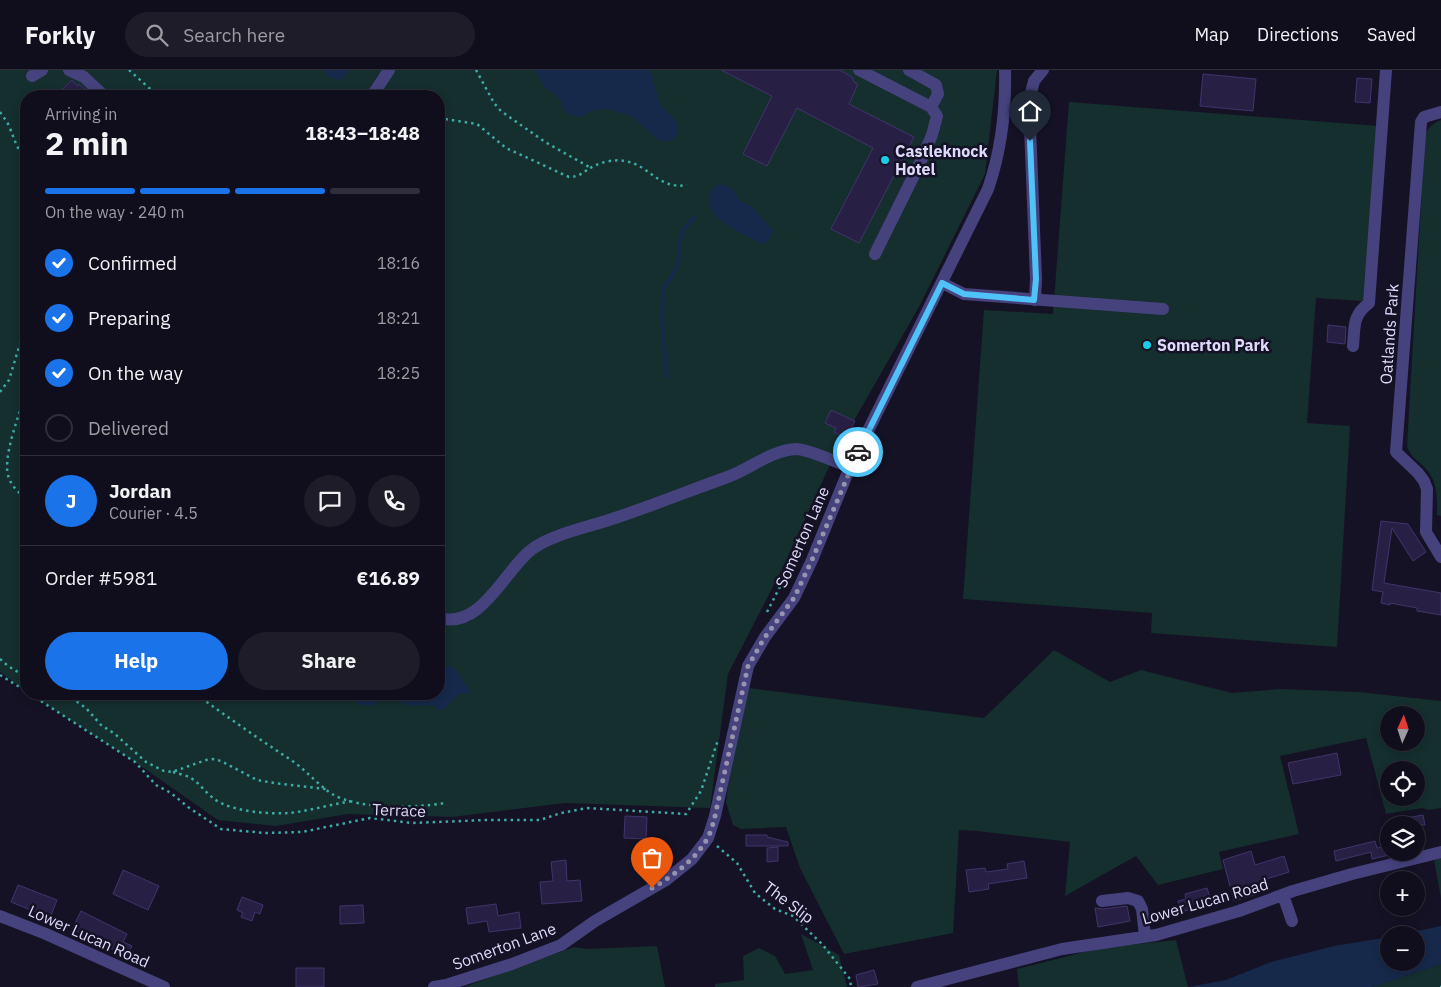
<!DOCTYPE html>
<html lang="en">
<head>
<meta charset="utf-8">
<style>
  body { margin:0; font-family:"IBM Plex Sans",sans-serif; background:#1e1c29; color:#f1f3f6; height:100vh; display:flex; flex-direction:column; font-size:19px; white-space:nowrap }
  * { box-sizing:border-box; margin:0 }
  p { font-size:16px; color:#9c9ca3 }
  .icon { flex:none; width:28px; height:28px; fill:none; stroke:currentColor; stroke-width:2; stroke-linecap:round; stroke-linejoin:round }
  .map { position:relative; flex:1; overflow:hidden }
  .drawer { position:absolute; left:20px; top:20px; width:425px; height:610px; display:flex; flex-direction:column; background:#100e1c; border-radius:20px; box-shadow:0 2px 8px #0003,0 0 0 1px #302e3b }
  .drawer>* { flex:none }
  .needle { width:32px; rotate:3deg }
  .controls { position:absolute; left:1380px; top:636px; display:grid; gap:10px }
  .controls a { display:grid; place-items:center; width:45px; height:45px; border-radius:50%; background:#100e1c; box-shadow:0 2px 8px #0003,0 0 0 1px #302e3b; font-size:25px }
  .pin { position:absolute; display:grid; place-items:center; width:42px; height:42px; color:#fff; margin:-51px -21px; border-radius:50% 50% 50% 0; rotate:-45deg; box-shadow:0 0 5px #0007 }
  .pin .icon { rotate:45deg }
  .courier { position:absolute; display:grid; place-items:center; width:50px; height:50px; margin:-25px; border:4px solid #4fc3f7; border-radius:50%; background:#fff; color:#222; box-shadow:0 1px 6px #0007 }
  .summary em { font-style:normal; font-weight:700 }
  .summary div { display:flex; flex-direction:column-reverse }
  .summary { display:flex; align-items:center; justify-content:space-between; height:85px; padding:0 25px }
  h1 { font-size:32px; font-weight:700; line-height:38px }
  .bar { display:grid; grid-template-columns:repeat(4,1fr); gap:8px 5px; align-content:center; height:60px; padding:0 25px }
  .bar i { height:6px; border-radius:4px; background:#302e3b }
  .bar .on { background:#1a73e8 }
  .bar p { grid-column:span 4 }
  .line { display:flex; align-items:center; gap:12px; padding:0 25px; border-top:1px solid #302e3b }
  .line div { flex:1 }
  .round { display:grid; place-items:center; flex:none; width:52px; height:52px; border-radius:26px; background:#1e1c29 }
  ol { padding:0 25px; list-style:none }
  li { display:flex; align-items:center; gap:15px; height:55px }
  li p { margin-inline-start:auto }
  li .icon { padding:5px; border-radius:50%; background:#1a73e8; color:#fff; stroke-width:4 }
  li:last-child { color:#9c9ca3 }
  li i { width:28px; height:28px; border:2px solid #302e3b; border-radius:50% }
  .button { display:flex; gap:10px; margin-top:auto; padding:10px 25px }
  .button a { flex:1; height:58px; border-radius:30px; background:#1a73e8; color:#fff; font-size:20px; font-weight:700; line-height:58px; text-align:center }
  .button a+a { background:#1e1c29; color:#f1f3f6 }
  header { display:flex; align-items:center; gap:30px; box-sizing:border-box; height:70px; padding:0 25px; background:#100e1c; border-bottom:1px solid #302e3b }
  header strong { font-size:24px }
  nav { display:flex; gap:28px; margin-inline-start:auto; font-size:18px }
  .search { width:350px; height:45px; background:#1e1c29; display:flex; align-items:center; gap:12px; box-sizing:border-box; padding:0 18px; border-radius:28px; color:#9c9ca3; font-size:19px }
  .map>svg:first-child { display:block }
  .green { fill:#152e2e; fill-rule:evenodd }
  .water { fill:#16294a }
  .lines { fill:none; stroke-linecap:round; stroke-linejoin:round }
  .stream { stroke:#16294a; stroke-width:4 }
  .building { fill:#282044; stroke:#41346d }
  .path { stroke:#3daba7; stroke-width:2.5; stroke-dasharray:2.5 4; stroke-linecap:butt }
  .minor { stroke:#46427e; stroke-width:12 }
  .done { stroke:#9894b0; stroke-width:5; stroke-dasharray:0 9 }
  .route { stroke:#4fc3f7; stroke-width:6 }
  .poi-dot { fill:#1bcce6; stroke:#151225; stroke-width:2 }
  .labels { text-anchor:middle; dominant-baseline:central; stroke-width:5; stroke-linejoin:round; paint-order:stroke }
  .poi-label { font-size:16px; font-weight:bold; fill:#dedafb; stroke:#151225; text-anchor:start }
  .street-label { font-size:16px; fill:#dedafb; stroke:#151225 }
</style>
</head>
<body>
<header>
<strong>Forkly</strong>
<div class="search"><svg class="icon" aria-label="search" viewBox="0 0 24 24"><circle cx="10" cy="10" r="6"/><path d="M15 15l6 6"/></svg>Search here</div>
<nav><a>Map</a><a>Directions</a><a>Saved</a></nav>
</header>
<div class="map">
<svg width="1441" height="917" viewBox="0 0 1441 917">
  <rect width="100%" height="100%" fill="#151225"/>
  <path class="green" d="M0,0H997L985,104L920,235L836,382L781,501L728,604L710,738L565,733L452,747L348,744L276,756L218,750L135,692L30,624H439V26H26V621L0,602Z
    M1069,32L1378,56L1366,228L1361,231L1316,228L1307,353L1350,356L1337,577L1151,563L1152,543L963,529L984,240L1053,244Z
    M1441,50V446L1437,445C1437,429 1438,413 1427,400C1420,391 1410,388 1407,376L1425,66C1428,57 1432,54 1441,50Z
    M1054,580L1110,612L1141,600L1232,623L1280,619L1359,622L1441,631V738L1429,740L1422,738L1386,744L1366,668L1280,686L1299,764L1219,782L1223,799L1158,815L1136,786L1065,826L1070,772L977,761L959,760L953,863L844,884L800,798L786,757L741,759L733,755L726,732L731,693L749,618L984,648ZM1389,645H1416V672H1389ZM1389,700H1416V728H1389Z
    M1441,788V828L1434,790Z
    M801,864L839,885L847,917H715V914L744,910L743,886L759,878L775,886L785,904L813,900Z
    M1176,870L1188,917H1019L1017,899L1100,878Z
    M657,876L665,917H464L574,877L588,879Z
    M1441,894V917H1372Z"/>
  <path class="water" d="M323,0H350L341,10L329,7Z
    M534,0H649C654,10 656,22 660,33C663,40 671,44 675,50C684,63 672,77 658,69C649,64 643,55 635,49C631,45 626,44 621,43C606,37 595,38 581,47L570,45L563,39L562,32L556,25L545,18Z
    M716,115C728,114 735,118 739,130L752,137L773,160C771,167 770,172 763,174C747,165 704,150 710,126C710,122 714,118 716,115Z
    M450,595L455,599L470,620L468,624H459L446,638L439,640L433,635C412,636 411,638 391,628L371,635H360L345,625L330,624H439V603L445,597Z
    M1441,856V894L1372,917H1188L1226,910L1271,892L1334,876L1389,867V892H1416V865H1399Z"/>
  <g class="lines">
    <path class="stream" d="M667,306C665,279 659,248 664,221C666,211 674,205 677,197C684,175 672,167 694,148"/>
  </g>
  <path class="building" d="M721,0H840L852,7L854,12L858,14L849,34L914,67L859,173L831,159L873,78L797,38L767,96L743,84L772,26Z
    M1203,4L1256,9L1253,41L1200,36Z
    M1357,8L1372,9L1370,33L1355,32Z
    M72,10L77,16L79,14L92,26H55Z
    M1328,255L1346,257L1345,274L1327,272Z
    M831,340L855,351L846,368L834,362L836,358L825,353Z
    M1381,451L1408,454L1426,482L1413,491L1392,458L1384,513L1441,523V545L1417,541V538L1390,533V535L1381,533L1383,522L1372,520Z
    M1337,683L1341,705L1293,714L1288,693Z
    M1423,745L1425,755H1395V750Z
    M625,746L647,747L646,769L624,768Z
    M746,765H767V767L788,772V776H746Z
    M1375,771L1377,778L1389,775V785L1372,789L1371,782L1336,791L1334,781Z
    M778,777V791L767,792V778Z
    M1251,781L1255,795L1284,786L1289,802L1260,811L1264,822L1234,831L1223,790Z
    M566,790L567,811L580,810L582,831L542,834L540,812L553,811L551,792Z
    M1024,791L1027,808L988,814L989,819L969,822L966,800L985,798L986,802L1008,799L1007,794Z
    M123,800L159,816L148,840L113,824Z
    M18,815L57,830L50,848L11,832Z
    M1207,818L1212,834L1181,842L1178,831L1186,829L1185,824Z
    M242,827L263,835L260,844L255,842L252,851L241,847L243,843L237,840Z
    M496,834L498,846L519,842L521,858L489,862L487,851L468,854L466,838Z
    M363,835L364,853L340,854V836Z
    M1127,836L1130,851L1098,857L1095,838L1103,839Z
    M81,841L127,864L123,872L132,876L127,886L72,859Z
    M296,898H324V917H296Z
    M874,900L878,914L858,917L856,905Z"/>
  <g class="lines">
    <path class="path" d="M129,0L158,26
      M476,0L494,33L501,41L545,72L591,98
      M0,42C3,47 7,51 9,56C15,70 16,78 26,89
      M439,48L477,54L506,78L569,107C580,107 584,101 594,96C602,92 615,89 624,91C649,94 658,120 687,115
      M0,322L9,310L26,254
      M26,323C20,342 1,390 9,408C12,417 20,423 26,430
      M767,542L810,458
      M0,589L8,596L26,607
      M0,605L26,621
      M30,624L135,692L156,715L171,723L188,737L221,759L265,763L302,762L370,748L412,753L487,750H540L561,743L587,738L686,744L701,721L718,670
      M66,624L86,638L101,655L115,664L146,692L164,701L172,702L206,690L213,689L221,691L257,710L274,713L326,719
      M196,624C227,647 259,669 291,690C306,700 317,714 332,724C360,740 414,738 445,733
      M173,702C179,704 186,705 191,708C202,715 208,727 221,733C240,742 267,744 289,743C310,741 331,734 353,731
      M717,776L737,793L755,823L775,839L793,846L822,874L850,909L851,917
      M1440,917H1441"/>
    <path class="minor" d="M69,0L84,7L104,26
      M859,0L931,37L937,46L932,65L920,93L875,184
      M909,0L936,15L938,24L931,37
      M32,6L42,0
      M372,26L389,0
      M1441,42L1424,47L1421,52L1396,382L1418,403L1424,411L1427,419L1426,462L1441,487
      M942,213L964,224L1163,239
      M1035,230L1036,209L1029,31L1034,11L1043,0
      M1353,276C1355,256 1352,246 1369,233L1386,0
      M439,548C481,560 504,501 531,480C549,465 589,457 612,449C652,436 691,420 730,406C751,398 772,380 796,379C808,379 838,393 850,397
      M1283,825L1292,851
      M1102,831L1128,828L1138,831L1142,839L1145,866
      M0,846L46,864L164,917
      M434,917L446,915L512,894L561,875L595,851L666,810L692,789L708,768L715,746L748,596L765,567L794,528L812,490L850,397L988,119C1001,81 1006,40 1005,0
      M917,917L1062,879L1156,865L1239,841L1293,821L1352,804L1441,782"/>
  </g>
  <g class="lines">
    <path class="done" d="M652,818C673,806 695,790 707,769C711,762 713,754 715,746L748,596L765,567L794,528L812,490L858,382"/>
    <path class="route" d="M858,382L942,213L964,224L1034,230L1036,209L1030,71"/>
  </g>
  <g class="poi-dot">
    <circle cx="885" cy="90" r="5"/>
    <circle cx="1147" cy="275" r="5"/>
  </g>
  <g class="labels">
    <g class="poi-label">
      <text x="895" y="81">Castleknock<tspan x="895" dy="18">Hotel</tspan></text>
      <text x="1157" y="275">Somerton Park</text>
    </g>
    <g class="street-label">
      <text transform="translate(1389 264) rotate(-86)">Oatlands Park</text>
      <text transform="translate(802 467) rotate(-66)">Somerton Lane</text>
      <text transform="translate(399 740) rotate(2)">Terrace</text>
      <text transform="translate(1205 831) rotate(-16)">Lower Lucan Road</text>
      <text transform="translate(789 832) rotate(37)">The Slip</text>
      <text transform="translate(89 866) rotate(24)">Lower Lucan Road</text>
      <text transform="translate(504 876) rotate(-20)">Somerton Lane</text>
    </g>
  </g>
</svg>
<div class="controls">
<a><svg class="needle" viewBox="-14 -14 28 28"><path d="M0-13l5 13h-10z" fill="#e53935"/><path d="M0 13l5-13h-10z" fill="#9c9ca3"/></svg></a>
<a><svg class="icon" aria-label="locate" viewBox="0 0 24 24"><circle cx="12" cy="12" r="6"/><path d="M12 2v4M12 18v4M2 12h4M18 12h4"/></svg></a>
<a><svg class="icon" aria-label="layers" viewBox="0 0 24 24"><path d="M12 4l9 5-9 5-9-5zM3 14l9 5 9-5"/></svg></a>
<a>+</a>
<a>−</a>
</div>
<div class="pin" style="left:652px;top:818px;background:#ea580c"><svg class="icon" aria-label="bag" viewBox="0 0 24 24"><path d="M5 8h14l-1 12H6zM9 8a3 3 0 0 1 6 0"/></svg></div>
<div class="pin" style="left:1030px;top:71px;background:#1f2937"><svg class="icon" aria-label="home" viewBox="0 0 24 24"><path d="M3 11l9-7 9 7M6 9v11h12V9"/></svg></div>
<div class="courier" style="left:858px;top:382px"><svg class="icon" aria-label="car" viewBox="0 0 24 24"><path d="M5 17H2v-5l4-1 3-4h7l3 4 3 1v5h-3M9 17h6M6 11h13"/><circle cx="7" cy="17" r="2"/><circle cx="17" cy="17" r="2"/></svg></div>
<section class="drawer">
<div class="summary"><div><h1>2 min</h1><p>Arriving in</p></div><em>18:43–18:48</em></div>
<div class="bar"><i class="on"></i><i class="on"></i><i class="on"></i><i></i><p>On the way · 240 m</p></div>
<ol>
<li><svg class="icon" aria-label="check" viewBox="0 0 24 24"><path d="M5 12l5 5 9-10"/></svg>Confirmed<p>18:16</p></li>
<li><svg class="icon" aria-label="check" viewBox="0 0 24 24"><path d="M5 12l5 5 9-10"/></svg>Preparing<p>18:21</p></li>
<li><svg class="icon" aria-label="check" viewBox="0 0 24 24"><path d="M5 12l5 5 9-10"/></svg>On the way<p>18:25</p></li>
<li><i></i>Delivered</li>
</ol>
<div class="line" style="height:90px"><b class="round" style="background:#1a73e8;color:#fff">J</b><div><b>Jordan</b><p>Courier · 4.5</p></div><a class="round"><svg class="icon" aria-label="chat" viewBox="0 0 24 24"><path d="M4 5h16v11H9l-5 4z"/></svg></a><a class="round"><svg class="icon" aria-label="phone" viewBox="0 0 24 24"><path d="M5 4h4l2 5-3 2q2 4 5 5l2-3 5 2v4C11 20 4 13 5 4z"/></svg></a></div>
<div class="line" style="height:65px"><div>Order #5981</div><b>€16.89</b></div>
<div class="button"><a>Help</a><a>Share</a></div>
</section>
</div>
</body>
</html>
